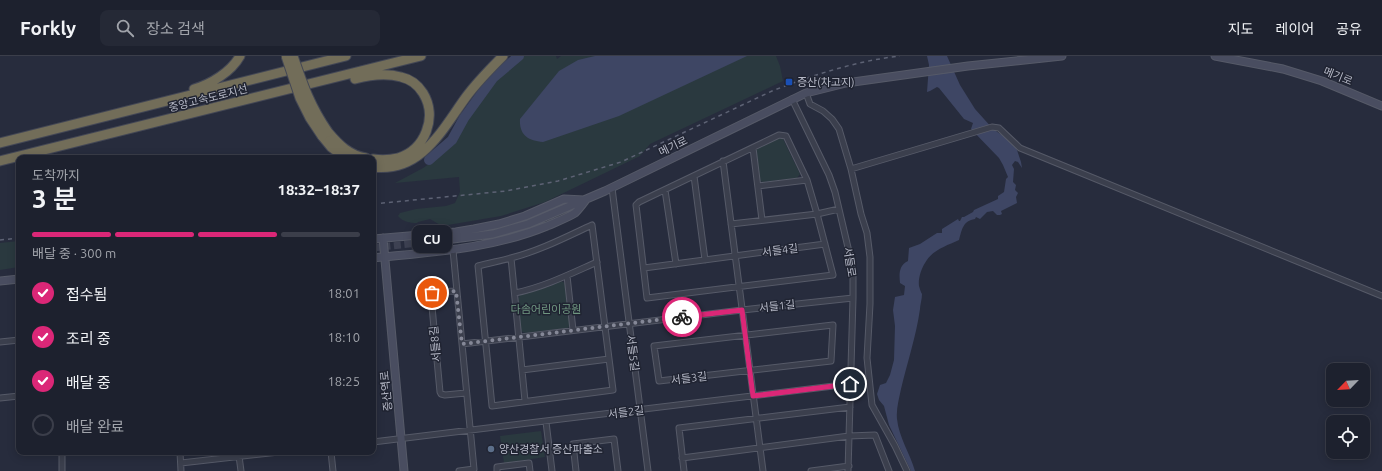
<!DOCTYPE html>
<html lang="ko">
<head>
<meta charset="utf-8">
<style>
  body { margin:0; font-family:Ubuntu,"Noto Sans KR",sans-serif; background:#252936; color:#f1f3f6; height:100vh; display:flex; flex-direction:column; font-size:15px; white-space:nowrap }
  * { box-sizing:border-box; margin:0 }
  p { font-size:13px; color:#a0a3aa }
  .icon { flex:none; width:22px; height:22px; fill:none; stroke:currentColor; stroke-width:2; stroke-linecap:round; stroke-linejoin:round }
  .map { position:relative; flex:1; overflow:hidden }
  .panel { position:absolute; left:16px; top:99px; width:360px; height:300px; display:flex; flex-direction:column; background:#1d212e; border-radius:8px; box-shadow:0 2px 10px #0003,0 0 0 1px #3b3e4a }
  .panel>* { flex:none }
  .needle { width:26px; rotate:245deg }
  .buttons { position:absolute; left:1326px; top:307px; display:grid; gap:8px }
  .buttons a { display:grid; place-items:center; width:44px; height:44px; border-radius:8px; background:#1d212e; box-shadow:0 2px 10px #0003,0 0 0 1px #3b3e4a; font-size:20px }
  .pin { position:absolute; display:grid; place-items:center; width:34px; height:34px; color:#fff; margin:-17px; border:2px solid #fff; border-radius:50%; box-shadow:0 1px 4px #0007 }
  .courier { position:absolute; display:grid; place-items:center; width:40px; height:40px; margin:-20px; border:3px solid #db2777; border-radius:50%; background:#fff; color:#222; box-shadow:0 1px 5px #0007 }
  .bubble { position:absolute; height:28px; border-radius:8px; background:#1d212e; box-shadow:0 2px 10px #0003,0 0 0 1px #3b3e4a; font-size:13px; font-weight:600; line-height:28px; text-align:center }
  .headline em { font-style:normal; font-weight:600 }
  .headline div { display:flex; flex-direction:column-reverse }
  .headline { display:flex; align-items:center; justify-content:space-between; height:68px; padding:0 16px }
  h1 { font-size:26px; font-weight:600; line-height:30px }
  .bar { display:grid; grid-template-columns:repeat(4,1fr); gap:6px 4px; align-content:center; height:48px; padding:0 16px }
  .bar i { height:5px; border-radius:3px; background:#3b3e4a }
  .bar .current { background:#db2777 }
  .bar p { grid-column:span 4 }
  ol { padding:0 16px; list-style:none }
  li { display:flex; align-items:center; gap:12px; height:44px }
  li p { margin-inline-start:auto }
  li .icon { padding:4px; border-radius:50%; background:#db2777; color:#fff; stroke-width:4 }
  li:last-child { color:#a0a3aa }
  li i { width:22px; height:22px; border:2px solid #3b3e4a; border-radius:50% }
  header { display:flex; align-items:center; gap:24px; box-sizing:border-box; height:56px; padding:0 20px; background:#1d212e; border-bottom:1px solid #3b3e4a }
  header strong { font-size:19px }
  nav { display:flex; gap:22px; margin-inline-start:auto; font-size:14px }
  .search { width:280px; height:36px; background:#252936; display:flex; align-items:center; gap:10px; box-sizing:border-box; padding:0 14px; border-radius:8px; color:#a0a3aa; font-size:15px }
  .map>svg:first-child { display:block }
  .green { fill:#2a393f }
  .water { fill:#3e4664 }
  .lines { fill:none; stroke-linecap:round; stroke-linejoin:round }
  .river { stroke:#3e4664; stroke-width:10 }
  .secondary-tunnel { stroke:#3d4152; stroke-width:7; stroke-dasharray:7 3.5; stroke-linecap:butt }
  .street-casing { stroke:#565a68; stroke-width:7 }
  .secondary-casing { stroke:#565a68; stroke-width:9 }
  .highway-casing { stroke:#434755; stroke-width:11 }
  .street { stroke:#3b3f4d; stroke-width:5 }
  .secondary { stroke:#494d60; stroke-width:7 }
  .highway { stroke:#726d59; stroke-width:9 }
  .rail { stroke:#5d6274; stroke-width:1.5; stroke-dasharray:4 4; stroke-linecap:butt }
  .highway-bridge-casing { stroke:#434755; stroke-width:11; stroke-linecap:butt }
  .highway-bridge { stroke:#726d59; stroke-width:9 }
  .done { stroke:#858897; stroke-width:4; stroke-dasharray:0 7.2 }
  .route { stroke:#db2777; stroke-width:5 }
  .transit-dot { fill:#1a4fb4; stroke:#202432; stroke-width:1.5 }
  .service-dot { fill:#5c6f8a; stroke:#202432; stroke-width:1.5 }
  .labels { text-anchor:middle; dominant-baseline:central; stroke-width:3; stroke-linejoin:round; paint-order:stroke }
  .street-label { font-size:11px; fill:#b7bac8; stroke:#202432 }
  .poi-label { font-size:11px; fill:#b7bac8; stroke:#202432; text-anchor:start }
  .park-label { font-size:11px; fill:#709781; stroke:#202432 }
</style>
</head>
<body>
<header>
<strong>Forkly</strong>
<div class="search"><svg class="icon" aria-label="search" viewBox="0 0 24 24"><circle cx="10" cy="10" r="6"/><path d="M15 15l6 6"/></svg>장소 검색</div>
<nav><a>지도</a><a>레이어</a><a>공유</a></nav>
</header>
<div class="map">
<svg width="1382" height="415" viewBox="0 0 1382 415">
  <rect width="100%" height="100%" fill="#272c3d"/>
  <path class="green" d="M524,0H556L557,3L561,0H776L780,10L783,25L650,88L640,100L545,146L501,160L442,170L430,163L418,166L417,167C410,167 403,166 398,160L400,157L416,153L446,150L455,147L460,136L459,121L395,127L423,112L435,104L455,84L470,58L500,20Z
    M779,82L783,83L800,118L797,122L763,126L760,125L756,95L758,91Z
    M19,185V211L0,214V187Z
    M561,225L565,227L570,269L568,272L525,277L521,275L518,243L520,239L551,230Z
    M541,375L545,401L504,407L500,380Z"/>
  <path class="water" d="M595,0H747L619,60L543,86C528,85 519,79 520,63L559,15L578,4Z
    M927,0H947L960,29L975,53L993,73L1015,88L1021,106L1022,112L1018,106L1015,105L1012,109L1014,113L1013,126L1016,129L1015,134L1018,137L1016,141L1017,147L1001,155L1002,158L1000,159H997L993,155L987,156L980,163L976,161L975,163C963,165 962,173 959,184C946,190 932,194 925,207C921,213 918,223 919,230C920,233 921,237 922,238C922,243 920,249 920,253C916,281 907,307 901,333C899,343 896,353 897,363C899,382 910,397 915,415H911L889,369L884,350L879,344L877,338L880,329L886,327L890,319L894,304L895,270L893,254L895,241L904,239L905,230L900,227C899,218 899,209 908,205L909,192L920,188L937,177H942V173L958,163L959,165H960L962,161H964L973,156L974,154L998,143V140L1004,136L1006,123L1008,121L1003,109L999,102L971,73L973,67L964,63L939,32L937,31L930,35L927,36L929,9Z"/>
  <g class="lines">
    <path class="river" d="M429,104L452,84L464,62L493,22L519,0"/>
    <path class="secondary-tunnel" d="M373,192L437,185"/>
    <g class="street-casing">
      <path id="street" d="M806,37L810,48L823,55L832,63L839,73L851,113L861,158L867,177L870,201V248L867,302L872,349L895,390L907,415
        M792,43L829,119L835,136L850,200L853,220V242L848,415
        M779,79L786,80L807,124L817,158L833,219L647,242L636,149L639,146Z
        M753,92L762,164
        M723,105L763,415
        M851,113L992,71L999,72L1020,92L1382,240
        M694,120L705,204
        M758,130L807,124
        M612,132L648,415
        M665,134L676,208
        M731,168L817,158L839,153
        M592,169L613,334L492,350L478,210C489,207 500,205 511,202C539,195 566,181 592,169Z
        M453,194L474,413L459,415
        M511,202L525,345
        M644,212L825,188
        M567,220L573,274
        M456,235L433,236L431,240L440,336L441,338L445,339L466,337
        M515,237C544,231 570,218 597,206
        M833,269L831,305L659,325L654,290Z
        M0,286L19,284
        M462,288L742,254L853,242
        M522,314L609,303
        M0,342L19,340
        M546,366L552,415
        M373,386L850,328
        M62,396V415
        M180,396L181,415
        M331,396L333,415
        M239,400L241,415
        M682,402L849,380L875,379L889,415
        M181,407L279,396
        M497,415V411L529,407L530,415
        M576,415L573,388L614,383L618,415
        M684,415L679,372L850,351
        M811,415L849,410"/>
    </g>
    <g class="secondary-casing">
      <path id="secondary" d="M1215,0L1283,13L1322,25L1382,50
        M428,178L426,182L425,188L432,196
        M383,182L404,415
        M373,183L456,176L474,173L499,168L525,160L564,143L584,144
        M437,185L493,178L528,168L605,135L806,37L846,27L968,10L1062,0
        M373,202C432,196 491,193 547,170C556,166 567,162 575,157C578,154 582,149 585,145
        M0,225L19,223"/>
    </g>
    <g class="highway-casing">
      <path id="highway" d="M355,23C370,19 386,17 401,21C410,23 418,29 423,37C438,61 425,94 398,102C389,104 381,104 373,103
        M194,33C211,28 231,16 240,0
        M328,76C339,89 349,99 366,102
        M322,80L331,91L346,102
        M0,87L346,0
        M0,105L421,0
        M373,111C421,117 442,74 466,41C477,26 490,13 503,0"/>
    </g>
    <use href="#street" class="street"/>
    <use href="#secondary" class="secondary"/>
    <use href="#highway" class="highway"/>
    <path class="rail" d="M373,148L506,135L558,125L621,106L772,35C813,19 856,5 900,0
      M0,184L19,182"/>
    <g class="highway-bridge-casing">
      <path id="highway-bridge" d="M286,0L300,42L310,62L322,80
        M293,0C303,29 310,50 328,76"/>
    </g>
    <use href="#highway-bridge" class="highway-bridge"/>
  </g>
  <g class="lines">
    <path class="done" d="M432,237L456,235L462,288L682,261"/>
    <path class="route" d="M682,261L742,254L753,340L850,328"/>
  </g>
  <rect class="transit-dot" x="785" y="22" width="8" height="8" rx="2"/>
  <circle class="service-dot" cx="491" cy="393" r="4"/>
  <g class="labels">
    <g class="street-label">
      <text transform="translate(1338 20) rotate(22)">메기로</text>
      <text transform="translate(208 42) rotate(-14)">중앙고속도로지선</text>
      <text transform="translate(673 90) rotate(-26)">메기로</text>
      <text transform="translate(780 194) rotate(-7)">서들4길</text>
      <text transform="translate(850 206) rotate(81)">서들로</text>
      <text transform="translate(777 250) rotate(-6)">서들1길</text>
      <text transform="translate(435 288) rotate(-95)">서들8길</text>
      <text transform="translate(633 297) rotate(83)">서들5길</text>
      <text transform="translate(689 322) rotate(-7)">서들3길</text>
      <text transform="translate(386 335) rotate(-96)">증산역로</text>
      <text transform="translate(626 356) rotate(-7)">서들2길</text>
    </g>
    <g class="poi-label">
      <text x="797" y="26">증산(차고지)</text>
      <text x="499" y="393">양산경찰서 증산파출소</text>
    </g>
    <g class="park-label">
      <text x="546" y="253">다솜어린이공원</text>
    </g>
  </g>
</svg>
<div class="buttons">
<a><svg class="needle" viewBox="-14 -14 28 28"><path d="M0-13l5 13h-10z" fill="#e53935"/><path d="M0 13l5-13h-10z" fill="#a0a3aa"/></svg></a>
<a><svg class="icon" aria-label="locate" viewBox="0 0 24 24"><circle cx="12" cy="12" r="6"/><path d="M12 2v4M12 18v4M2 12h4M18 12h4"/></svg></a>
</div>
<div class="pin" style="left:432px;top:237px;background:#ea580c"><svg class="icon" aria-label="bag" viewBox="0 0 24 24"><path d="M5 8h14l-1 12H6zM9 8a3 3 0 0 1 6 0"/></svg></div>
<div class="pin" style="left:850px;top:328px;background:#1f2937"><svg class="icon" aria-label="home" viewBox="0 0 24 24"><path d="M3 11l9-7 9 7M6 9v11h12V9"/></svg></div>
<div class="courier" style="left:682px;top:261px"><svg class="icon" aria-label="bike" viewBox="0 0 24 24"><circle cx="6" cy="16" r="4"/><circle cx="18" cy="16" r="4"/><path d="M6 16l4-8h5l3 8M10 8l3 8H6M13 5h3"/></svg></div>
<div class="bubble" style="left:412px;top:169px;width:40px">CU</div>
<section class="panel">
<div class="headline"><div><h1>3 분</h1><p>도착까지</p></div><em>18:32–18:37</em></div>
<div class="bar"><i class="current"></i><i class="current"></i><i class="current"></i><i></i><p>배달 중 · 300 m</p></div>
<ol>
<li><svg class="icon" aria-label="check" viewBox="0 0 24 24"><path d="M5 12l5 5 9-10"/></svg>접수됨<p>18:01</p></li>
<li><svg class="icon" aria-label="check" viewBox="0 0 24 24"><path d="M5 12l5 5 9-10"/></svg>조리 중<p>18:10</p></li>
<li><svg class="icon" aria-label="check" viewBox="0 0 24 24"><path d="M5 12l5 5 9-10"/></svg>배달 중<p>18:25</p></li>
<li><i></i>배달 완료</li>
</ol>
</section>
</div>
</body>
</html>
